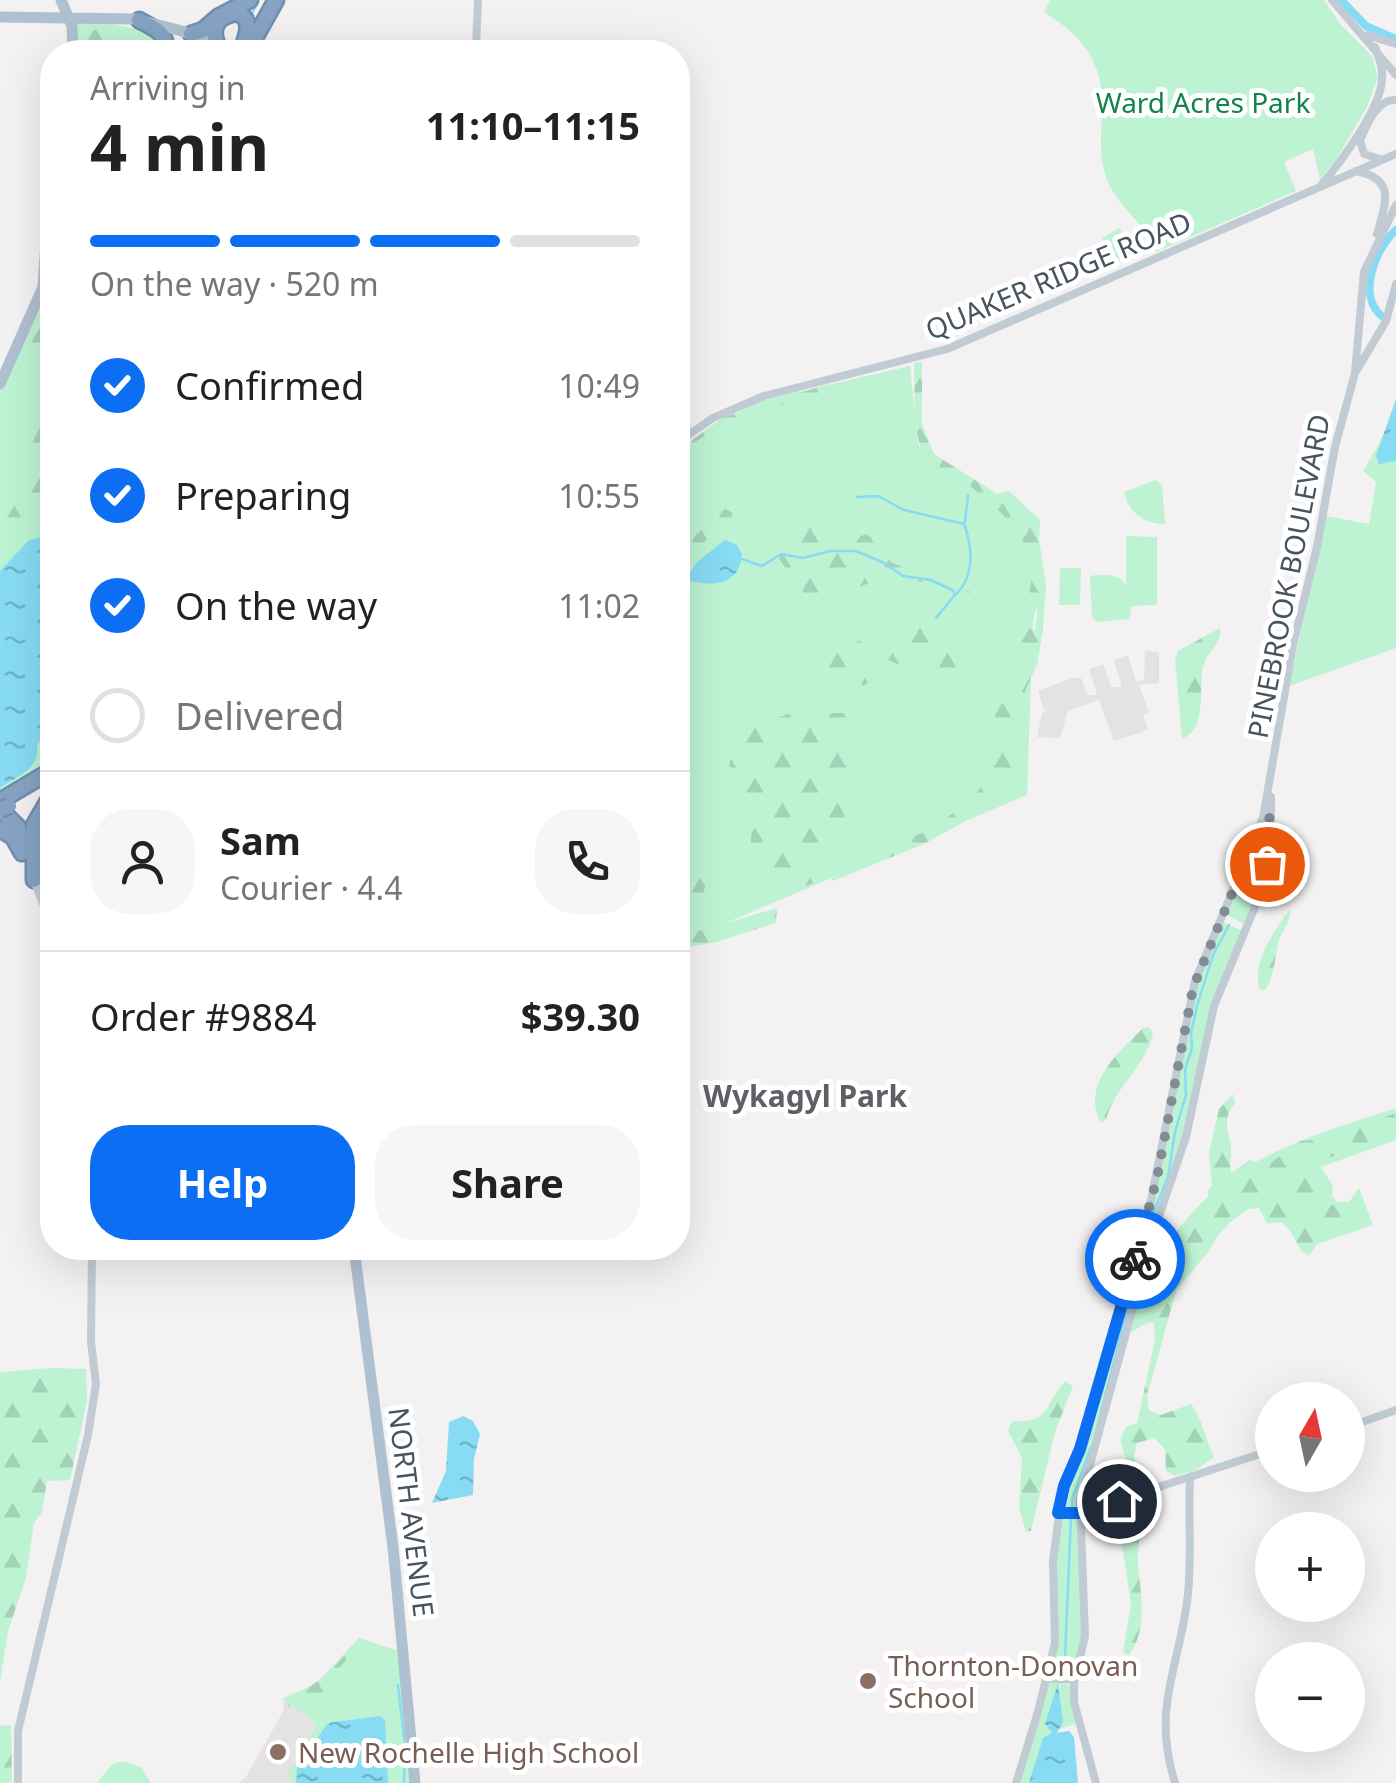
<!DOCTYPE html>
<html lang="en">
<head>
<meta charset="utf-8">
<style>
  body { margin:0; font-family:"Noto Sans",sans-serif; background:#f6f6f6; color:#222; height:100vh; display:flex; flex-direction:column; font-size:38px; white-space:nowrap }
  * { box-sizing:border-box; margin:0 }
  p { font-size:32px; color:#767676 }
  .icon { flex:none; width:55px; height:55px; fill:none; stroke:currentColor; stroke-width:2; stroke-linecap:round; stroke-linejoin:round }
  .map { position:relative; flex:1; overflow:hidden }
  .details { position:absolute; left:40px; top:40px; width:650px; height:1220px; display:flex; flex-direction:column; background:#fff; border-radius:40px; box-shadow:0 10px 40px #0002 }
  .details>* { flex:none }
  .needle { width:65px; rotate:9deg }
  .controls { position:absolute; left:1255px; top:1382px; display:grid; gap:20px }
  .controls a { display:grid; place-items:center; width:110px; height:110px; border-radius:50%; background:#fff; box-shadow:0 10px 40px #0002; font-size:50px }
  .pin { position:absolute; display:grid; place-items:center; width:85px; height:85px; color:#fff; margin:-42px; border:5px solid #fff; border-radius:50%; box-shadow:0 2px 10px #0007 }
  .courier { position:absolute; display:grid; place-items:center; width:100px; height:100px; margin:-50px; border:8px solid #0c6ef2; border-radius:50%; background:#fff; color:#222; box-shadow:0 2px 12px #0007 }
  .summary em { font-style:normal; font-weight:700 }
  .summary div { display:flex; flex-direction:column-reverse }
  .summary { display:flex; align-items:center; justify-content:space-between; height:170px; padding:0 50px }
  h1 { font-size:65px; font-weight:700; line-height:75px }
  .bar { display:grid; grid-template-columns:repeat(4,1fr); gap:15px 10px; align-content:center; height:120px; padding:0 50px }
  .bar i { height:12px; border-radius:8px; background:#e0e0e0 }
  .bar .active { background:#0c6ef2 }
  .bar p { grid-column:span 4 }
  .line { display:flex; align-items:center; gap:25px; padding:0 50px; border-top:2px solid #e0e0e0 }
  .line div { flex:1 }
  .round { display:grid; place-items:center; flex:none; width:105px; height:105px; border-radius:40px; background:#f6f6f6 }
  ol { padding:0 50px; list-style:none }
  li { display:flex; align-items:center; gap:30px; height:110px }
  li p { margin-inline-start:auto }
  li .icon { padding:10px; border-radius:50%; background:#0c6ef2; color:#fff; stroke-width:4 }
  li:last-child { color:#767676 }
  li i { width:55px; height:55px; border:5px solid #e0e0e0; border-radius:50% }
  .primary-button { display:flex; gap:20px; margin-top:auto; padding:20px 50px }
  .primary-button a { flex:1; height:115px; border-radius:40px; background:#0c6ef2; color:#fff; font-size:40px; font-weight:700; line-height:115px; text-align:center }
  .primary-button a+a { background:#f6f6f6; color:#222 }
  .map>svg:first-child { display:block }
  .education { fill:#e4e2e3 }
  .green { fill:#bdf3d2 }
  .forest { fill:url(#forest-firs) }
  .water { fill:url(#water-ripples) }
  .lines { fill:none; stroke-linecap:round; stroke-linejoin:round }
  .stream { stroke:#87dbf3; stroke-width:2.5 }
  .river { stroke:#87dbf3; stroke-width:8 }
  .highway-casing { stroke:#718eaf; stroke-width:19 }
  .minor { stroke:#c1cbd3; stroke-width:8 }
  .major { stroke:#afc0d1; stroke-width:11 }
  .highway { stroke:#86a3c3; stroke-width:14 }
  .highway-bridge-casing { stroke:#718eaf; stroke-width:19; stroke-linecap:butt }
  .highway-bridge { stroke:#86a3c3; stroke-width:14 }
  .done { stroke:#838b93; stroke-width:10; stroke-dasharray:0 18 }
  .route { stroke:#0c6ef2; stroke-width:12 }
  .education-dot { fill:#8d6e63; stroke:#fff; stroke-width:4 }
  .labels { text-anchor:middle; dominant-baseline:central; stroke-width:10; stroke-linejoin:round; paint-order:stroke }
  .park-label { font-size:28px; fill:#11834b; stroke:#fff }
  .street-label { font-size:28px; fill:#475460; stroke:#fff }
  .education-label { font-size:28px; fill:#785e54; stroke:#fff; text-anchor:start }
  .neighbourhood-label { font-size:30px; font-weight:bold; fill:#5d6166; stroke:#fff }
</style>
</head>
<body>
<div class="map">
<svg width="1396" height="1783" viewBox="0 0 1396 1783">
  <defs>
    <pattern id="forest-firs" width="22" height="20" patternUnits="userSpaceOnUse" patternTransform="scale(2.5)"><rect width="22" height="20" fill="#bdf3d2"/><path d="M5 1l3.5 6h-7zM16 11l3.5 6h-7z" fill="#a4d2b7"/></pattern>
    <pattern id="water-ripples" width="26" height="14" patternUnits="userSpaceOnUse" patternTransform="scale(2.5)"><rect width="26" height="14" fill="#87dbf3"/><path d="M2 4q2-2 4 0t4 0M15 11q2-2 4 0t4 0" fill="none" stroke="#70b4c8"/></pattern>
  </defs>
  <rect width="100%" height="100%" fill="#f3f1f1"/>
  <path class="education" d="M1145,651L1159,652V683L1139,685L1149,713L1143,715L1148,730L1114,741L1099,700L1068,711L1060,738L1037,737L1042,713L1049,710H1044L1038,691L1072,678H1081L1088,695H1097L1089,669L1103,664L1111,687H1122L1114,660L1128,655L1136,682L1144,680Z
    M283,1698L315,1723V1729L289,1774L292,1783H238L246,1777L284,1710Z"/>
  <path class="green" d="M1050,0H1324L1341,25L1372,56L1378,78L1367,107L1336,160L1320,179L1313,149L1284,162L1296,191L1156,252C1147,224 1119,209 1108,182C1096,154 1103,126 1102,98C1101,57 1076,32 1044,12Z
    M97,21L156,33L163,52H78L76,26L79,22Z
    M1119,228L1132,246L1133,255L1103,269L1099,253L1103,238Z
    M52,232V764L0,796V391L18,356Z
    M910,366L918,443L924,455L1036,528V605L1038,604L1033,620L1027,795L714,928L678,949V455L754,402Z
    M1396,404V648L1289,686L1326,516L1369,524L1376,482L1363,471L1379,444Z
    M1155,480L1162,485L1165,524C1144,524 1128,512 1124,492Z
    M1126,536L1157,537V605L1131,606L1130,619L1097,622L1092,617L1090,576C1104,574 1118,573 1126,585Z
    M1060,568H1081L1080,605H1059Z
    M1268,819L1270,824L1261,884L1244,924L1226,914Z
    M1223,922L1242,931L1213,1003L1192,1110L1139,1266L1137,1262L1199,974Z
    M1396,1108V1140L1321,1167L1333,1186L1332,1196L1337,1202H1349L1359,1188L1373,1225L1309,1247L1285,1184L1230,1222L1181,1276L1157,1317L1128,1334L1157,1229L1171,1237C1186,1220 1201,1201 1219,1187C1269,1146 1336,1128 1396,1108Z
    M1137,1271L1140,1275L1077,1508L1062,1509L1066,1485L1112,1353L1134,1272Z
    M1072,1516L1077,1519L1084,1637L1074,1675H1052L1056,1554L1061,1517Z
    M359,1638L402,1652L415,1783H292L288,1774L315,1729V1723L283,1698L316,1684Z
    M1048,1681L1070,1685L1077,1723L1057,1730L1060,1683L1045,1726L1052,1730V1734L1029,1783H1017Z
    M125,1761L142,1768L151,1783H97L112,1764Z"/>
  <path class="forest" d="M95,30L111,35L129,50L151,40L157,52H84L88,32Z
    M52,302V372L31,374L12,390L13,382L45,310Z
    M922,362V424L934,454L997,494L1009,491L1040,520L1039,539L1046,585L1043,630L1037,665L1025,691L1019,771L1009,791L969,819L926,843L833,881L831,879L933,827L969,802L983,785L997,705L1005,680L1020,662L1022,623L1035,631L1038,605L1028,600C1030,587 1034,575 1031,562C1022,526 985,495 955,476C943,469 931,470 924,456C912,429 915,392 914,363Z
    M828,384L830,389L751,416L730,428L710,432L678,455V450L724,417Z
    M52,398V526L34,529L0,556V528L13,508L25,460Z
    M725,509L733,513L731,517L678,566V551Z
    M795,525L829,527L838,533L850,529L862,536L866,534C878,540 880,553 891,562C899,567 905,566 914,568C942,572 964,585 984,604C963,608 944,590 925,583C908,578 895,576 880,566L875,568L869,583L839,596L808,598L777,556L776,543Z
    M905,610L947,636L954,655C974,662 972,677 965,693L931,692L929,680C919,671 902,667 889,660L876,664L875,675L864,686L847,677L809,678L804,661C822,651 844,659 857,640L871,646L902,628Z
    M1220,628C1222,646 1208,649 1204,664C1197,686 1209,728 1182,739L1175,659L1178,651Z
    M791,713H854L852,726L856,762L843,801L845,818L837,837L819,856L810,859L814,883L782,895L760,879L751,849V832L744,820L740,790L729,765L735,743L744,729Z
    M678,834L685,859L701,864L710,874L698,906L678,911Z
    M777,908L776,923L716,942L678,949V937Z
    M1290,909C1291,922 1283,929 1279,940C1274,957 1276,973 1266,989L1260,990C1251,962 1274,932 1290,909Z
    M1149,1027L1153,1034C1144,1069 1115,1086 1106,1120L1101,1123C1080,1085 1119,1052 1143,1028Z
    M1233,1094L1235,1104C1222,1118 1228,1129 1231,1146C1232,1156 1229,1163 1231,1173L1249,1160L1268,1165L1300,1141L1327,1139L1396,1113V1135L1320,1161L1318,1171L1331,1205L1345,1206L1358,1194L1369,1221L1323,1236L1309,1256C1295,1249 1295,1231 1281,1222L1267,1224L1259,1208L1238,1210L1228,1218L1208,1252L1176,1291L1147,1396L1149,1410L1161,1415L1191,1404C1203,1420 1205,1439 1214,1457L1196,1470L1175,1476L1166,1471L1165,1449L1154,1438L1137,1443L1134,1457L1137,1468L1150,1477L1148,1483L1137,1482L1130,1474L1120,1439L1126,1427L1137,1423L1155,1340L1154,1323L1136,1322L1157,1240L1163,1237L1170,1242L1189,1220L1208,1207V1191L1212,1185L1209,1153L1219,1109Z
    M51,1368L86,1369L87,1401L70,1480L47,1481L42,1512L34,1523L26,1578L8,1631L0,1682V1372Z
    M1065,1381L1073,1386L1055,1432L1031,1531H1026L1019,1508L1022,1458L1008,1431L1012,1421C1050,1424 1044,1405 1065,1381Z
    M1134,1509C1144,1527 1137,1544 1138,1563C1140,1594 1149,1627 1129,1655L1123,1653L1131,1604L1122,1545Z
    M345,1655L347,1659L337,1671L336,1685L318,1697H312L304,1707H289L286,1699C312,1688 326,1676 345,1655Z
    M11,1725L12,1782L0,1783V1726Z"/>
  <path class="water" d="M1396,399V461L1379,464L1376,456Z
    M52,535V556L48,576L52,586V727L37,745C41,769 18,775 0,788V571L29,540Z
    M725,540L737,545L742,554C739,588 710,586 685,580L697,562Z
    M463,1416L473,1421L480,1434L474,1459L473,1495L432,1503L446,1471L449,1422Z
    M1058,1683L1063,1722L1057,1733L1069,1731L1074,1737L1078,1783H1029L1043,1738L1052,1733L1045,1724Z
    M380,1716L385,1720L388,1783H296L297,1765L328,1723Z"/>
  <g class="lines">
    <path class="stream" d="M250,18L258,1
      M234,46L241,31
      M857,497L878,496L904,510L964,524C973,548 975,578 954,596
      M965,522L968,495
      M742,559L762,566L781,554L803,558L830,551H856L884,563L903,576L931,580L954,591V596L936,618
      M1139,1264L1150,1221L1168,1177L1175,1132L1186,1095L1185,1070L1192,1048L1191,1033L1197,1006L1213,955L1229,925
      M1095,1435L1137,1272
      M1072,1510V1499L1091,1447
      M1059,1674L1065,1656L1071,1518
      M398,1685L405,1745L404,1783"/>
    <path class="river" d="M1341,0L1366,26L1396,39
      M1383,317C1356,297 1375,248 1396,230"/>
    <g class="highway-casing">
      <path id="highway" d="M139,20C154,28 168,33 166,52
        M191,34L203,30L218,17L250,0
        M217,44C210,26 219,15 238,13C254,21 246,36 242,50
        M247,52L276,0
        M0,801L52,770
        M0,809L18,827L27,850
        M0,829L13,837L22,853
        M34,880V825L52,794"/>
    </g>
    <path class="minor" d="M1332,0L1396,75
      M1367,35L1396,44
      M476,47L478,0
      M1380,159L1364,154L1360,140C1367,125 1377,98 1396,100
      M1356,171C1396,179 1386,202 1377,234
      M1322,184C1341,162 1381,108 1382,79C1383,67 1379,58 1375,47
      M1357,370L1386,321L1396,284
      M678,442L713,418L764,396L947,349L1396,154
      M34,880L52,927
      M1348,1427L1396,1410
      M1058,1513L1082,1512L1272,1450
      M1045,1678L1075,1680
      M18,1783V1731L88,1435L96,1384L91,1342L92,1248
      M1016,1783L1037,1715L1055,1643L1053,1561L1062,1492L1080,1449L1151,1200L1195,981L1263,818L1293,645L1317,547L1335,447L1355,373L1364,272L1396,205
      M1096,1783L1074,1702V1684L1085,1636L1080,1501L1154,1231L1186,1137L1214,1006L1259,897L1271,839V797
      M1175,1783C1151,1706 1180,1667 1188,1594C1192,1555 1188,1517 1190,1478"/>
    <path class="major" d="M61,0L72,26L73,52
      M0,17L135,19L182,31L232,52
      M0,384L43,287L46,242L52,216
      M354,1248L393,1547L415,1783"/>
    <use href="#highway" class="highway"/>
    <g class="highway-bridge-casing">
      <path id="highway-bridge" d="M0,810L9,806"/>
    </g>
    <use href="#highway-bridge" class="highway-bridge"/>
  </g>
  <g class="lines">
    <path class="done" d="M1135,1259L1157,1178L1193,988L1263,818L1268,817L1272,820L1267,864"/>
    <path class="route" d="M1119,1501L1078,1513H1058L1064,1486L1080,1449L1135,1259"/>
  </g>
  <g class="education-dot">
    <circle cx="868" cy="1681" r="10"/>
    <circle cx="278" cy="1752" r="10"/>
  </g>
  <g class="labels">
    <g class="park-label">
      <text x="1203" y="102">Ward Acres Park</text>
    </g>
    <g class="street-label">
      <text transform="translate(1058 275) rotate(-23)">QUAKER RIDGE ROAD</text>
      <text transform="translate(1288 576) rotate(-79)">PINEBROOK BOULEVARD</text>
      <text transform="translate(412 1512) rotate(83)">NORTH AVENUE</text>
    </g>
    <g class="education-label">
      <text x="888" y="1665">Thornton-Donovan<tspan x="888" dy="32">School</tspan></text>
      <text x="298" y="1752">New Rochelle High School</text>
    </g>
    <g class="neighbourhood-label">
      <text x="805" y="1095">Wykagyl Park</text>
    </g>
  </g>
</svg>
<div class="controls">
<a><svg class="needle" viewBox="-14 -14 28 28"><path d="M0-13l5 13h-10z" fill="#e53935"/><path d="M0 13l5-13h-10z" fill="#767676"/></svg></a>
<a>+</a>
<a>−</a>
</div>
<div class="pin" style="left:1267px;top:864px;background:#ea580c"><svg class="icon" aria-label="bag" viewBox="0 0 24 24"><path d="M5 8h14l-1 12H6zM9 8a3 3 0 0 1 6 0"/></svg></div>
<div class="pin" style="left:1119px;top:1501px;background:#1f2937"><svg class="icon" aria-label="home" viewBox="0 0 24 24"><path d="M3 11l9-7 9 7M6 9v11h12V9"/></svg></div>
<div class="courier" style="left:1135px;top:1259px"><svg class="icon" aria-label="bike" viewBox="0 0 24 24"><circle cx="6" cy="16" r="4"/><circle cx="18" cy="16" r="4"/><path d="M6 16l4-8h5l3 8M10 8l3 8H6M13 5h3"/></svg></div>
<section class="details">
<div class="summary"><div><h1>4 min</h1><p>Arriving in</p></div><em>11:10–11:15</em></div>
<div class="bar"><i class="active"></i><i class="active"></i><i class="active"></i><i></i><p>On the way · 520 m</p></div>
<ol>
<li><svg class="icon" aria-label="check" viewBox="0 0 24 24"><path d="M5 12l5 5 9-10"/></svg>Confirmed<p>10:49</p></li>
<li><svg class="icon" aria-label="check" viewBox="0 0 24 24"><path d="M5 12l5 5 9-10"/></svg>Preparing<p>10:55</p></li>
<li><svg class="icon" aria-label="check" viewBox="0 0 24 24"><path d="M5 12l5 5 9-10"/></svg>On the way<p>11:02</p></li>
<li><i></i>Delivered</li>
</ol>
<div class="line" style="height:180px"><a class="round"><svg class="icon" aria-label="person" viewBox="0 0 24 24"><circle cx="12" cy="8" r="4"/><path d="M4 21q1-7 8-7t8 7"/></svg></a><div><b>Sam</b><p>Courier · 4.4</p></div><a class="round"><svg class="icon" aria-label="phone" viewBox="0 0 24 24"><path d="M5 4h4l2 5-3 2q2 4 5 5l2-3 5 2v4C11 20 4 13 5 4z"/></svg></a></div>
<div class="line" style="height:130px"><div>Order #9884</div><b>$39.30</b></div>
<div class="primary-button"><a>Help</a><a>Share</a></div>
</section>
</div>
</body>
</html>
